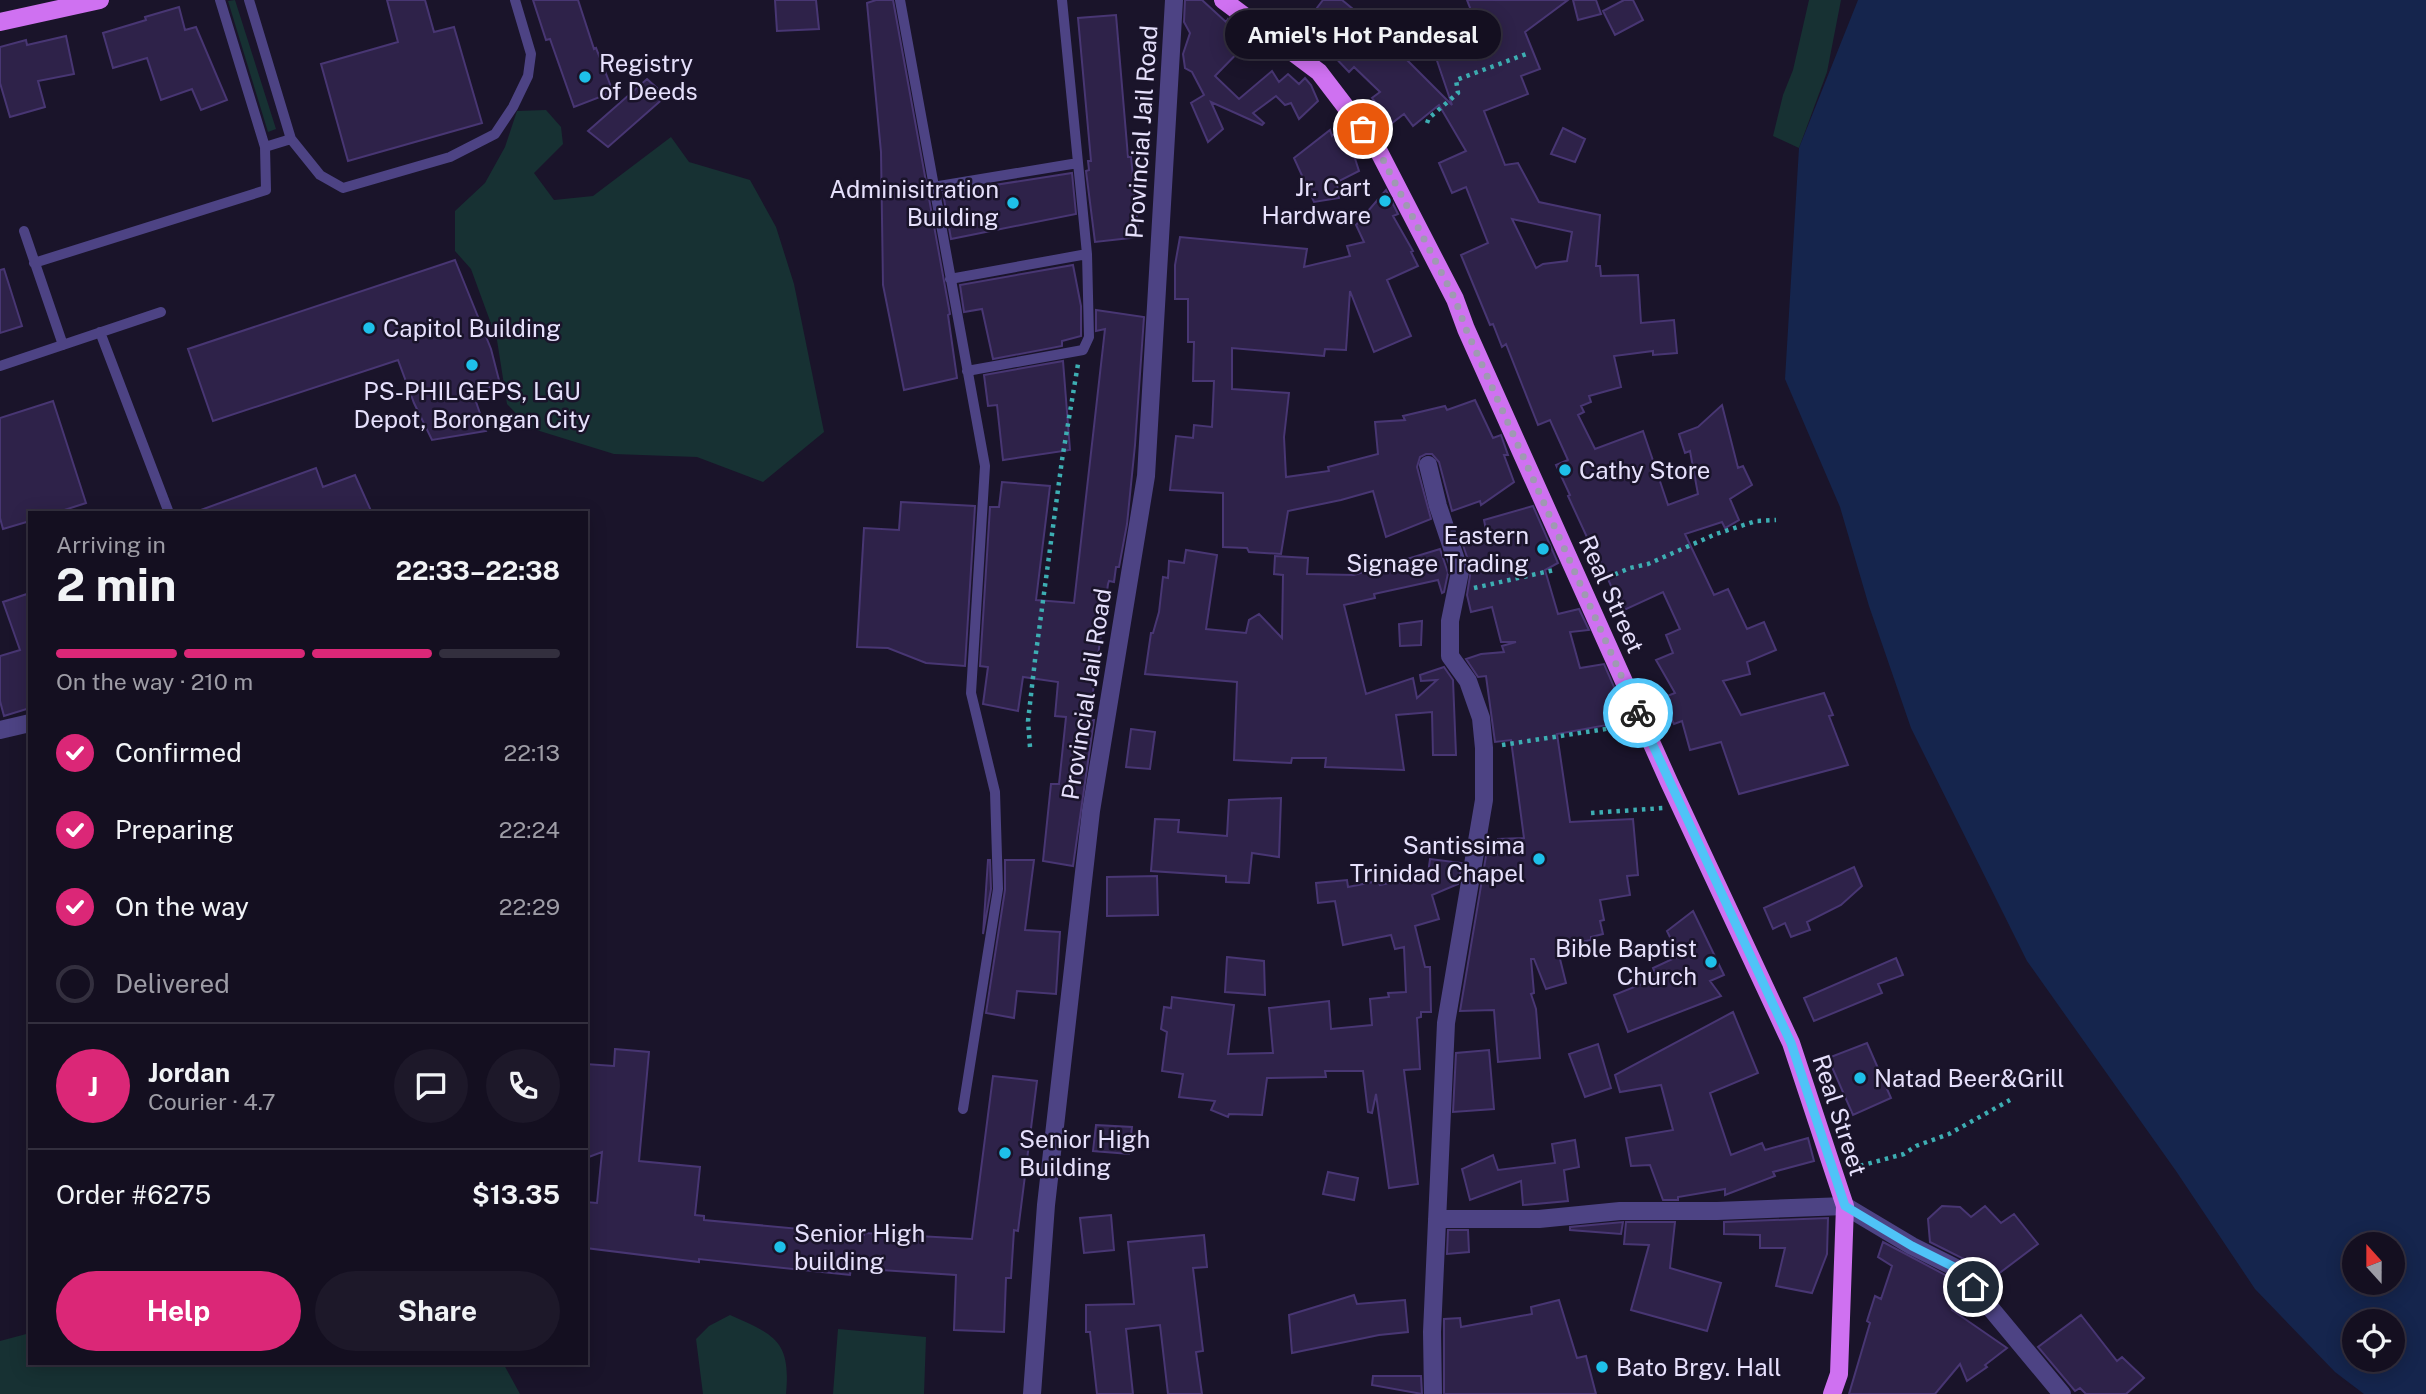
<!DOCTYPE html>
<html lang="en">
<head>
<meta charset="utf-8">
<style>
  body { margin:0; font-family:"Public Sans",sans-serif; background:#1d1829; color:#f1f3f6; height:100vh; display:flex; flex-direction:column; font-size:26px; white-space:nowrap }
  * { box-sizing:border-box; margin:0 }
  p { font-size:23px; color:#9d9ca5 }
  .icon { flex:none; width:38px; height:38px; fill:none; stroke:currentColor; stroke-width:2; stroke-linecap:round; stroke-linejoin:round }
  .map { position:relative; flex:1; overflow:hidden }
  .side { position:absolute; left:28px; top:511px; width:560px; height:854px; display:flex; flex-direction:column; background:#140f20; border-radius:0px; box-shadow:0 4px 18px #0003,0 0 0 2px #332f3e }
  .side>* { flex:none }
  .needle { width:46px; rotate:339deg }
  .controls { position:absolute; left:2342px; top:1232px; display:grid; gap:14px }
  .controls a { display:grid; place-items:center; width:63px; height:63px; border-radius:50%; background:#140f20; box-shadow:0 4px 18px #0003,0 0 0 2px #332f3e; font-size:35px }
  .pin { position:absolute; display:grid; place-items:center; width:60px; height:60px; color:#fff; margin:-30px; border:4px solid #fff; border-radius:50%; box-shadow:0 2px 7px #0007 }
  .courier { position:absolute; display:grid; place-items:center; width:70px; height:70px; margin:-35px; border:5px solid #4fc3f7; border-radius:50%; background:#fff; color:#222; box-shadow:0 2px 9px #0007 }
  .bubble { position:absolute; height:49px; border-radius:24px; background:#140f20; box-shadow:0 4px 18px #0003,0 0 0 2px #332f3e; font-size:23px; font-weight:700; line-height:49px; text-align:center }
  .head em { font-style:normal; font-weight:700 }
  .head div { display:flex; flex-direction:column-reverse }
  .head { display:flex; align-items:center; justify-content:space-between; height:119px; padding:0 28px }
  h1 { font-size:46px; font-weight:700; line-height:52px }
  .bar { display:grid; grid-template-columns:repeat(4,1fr); gap:10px 7px; align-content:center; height:84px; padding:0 28px }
  .bar i { height:9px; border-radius:5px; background:#332f3e }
  .bar .active { background:#db2777 }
  .bar p { grid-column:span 4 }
  .line { display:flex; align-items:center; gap:18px; padding:0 28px; border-top:2px solid #332f3e }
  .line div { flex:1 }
  .round { display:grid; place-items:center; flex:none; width:74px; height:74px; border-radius:37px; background:#1d1829 }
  ol { padding:0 28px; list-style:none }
  li { display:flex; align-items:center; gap:21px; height:77px }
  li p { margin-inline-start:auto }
  li .icon { padding:7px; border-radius:50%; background:#db2777; color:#fff; stroke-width:4 }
  li:last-child { color:#9d9ca5 }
  li i { width:38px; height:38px; border:4px solid #332f3e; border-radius:50% }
  .action { display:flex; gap:14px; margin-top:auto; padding:14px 28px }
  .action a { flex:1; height:80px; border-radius:42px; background:#db2777; color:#fff; font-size:28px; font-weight:700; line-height:80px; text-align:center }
  .action a+a { background:#1d1829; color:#f1f3f6 }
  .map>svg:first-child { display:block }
  .green { fill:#173133 }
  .water { fill:#15254d; fill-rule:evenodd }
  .building { fill:#2e2249; stroke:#483673; stroke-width:2; fill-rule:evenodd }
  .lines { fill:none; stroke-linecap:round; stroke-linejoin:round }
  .path { stroke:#3daeb3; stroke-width:4.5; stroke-dasharray:3.5 5; stroke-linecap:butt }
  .service { stroke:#4d4384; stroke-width:10 }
  .minor { stroke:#4d4384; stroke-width:18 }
  .primary { stroke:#cf71f1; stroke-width:18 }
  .done { stroke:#9f99b2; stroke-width:7; stroke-dasharray:0 12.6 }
  .route { stroke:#4fc3f7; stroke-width:9 }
  .poi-dot { fill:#1ec0e9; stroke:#1a142a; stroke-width:2.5 }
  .labels { text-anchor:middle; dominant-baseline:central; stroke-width:5; stroke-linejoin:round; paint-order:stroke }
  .poi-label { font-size:24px; fill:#e6e0fc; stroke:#1a142a; text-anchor:start }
  .street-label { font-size:24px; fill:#e6e0fc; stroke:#1a142a }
</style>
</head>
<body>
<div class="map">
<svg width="2426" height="1394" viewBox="0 0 2426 1394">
  <rect width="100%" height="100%" fill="#1a142a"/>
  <path class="green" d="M235,0L276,129L268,132L228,1Z
    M1809,0H1841L1827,72L1799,148L1773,136L1783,95L1793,70Z
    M546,110L561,127L563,144L534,173L554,200L593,196L671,137L689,162L750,180L776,227L794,284L824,432L763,482L697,457L614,454L530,428L507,404L497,340L471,269L455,251V211L485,183L505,147L517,111Z
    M730,1315C775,1335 791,1341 786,1394H703L696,1339L709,1326Z
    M838,1329L926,1337L924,1394H833Z
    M30,1333V1363H503L520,1394H0V1341Z"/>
  <path class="water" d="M1858,0H2426V1394H2364L2335,1372L2255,1289L2176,1171L2027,961L1911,728L1869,606L1840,507L1785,379L1799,148ZM2354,1244H2392V1283H2354ZM2354,1321H2392V1360H2354Z"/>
  <path class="building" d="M387,0H425L434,32L454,27L482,123L348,161L321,64L398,42Z
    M533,0H578L594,49L596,48L613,92L574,107L550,39L546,40Z
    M775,0H816L819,29L777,31Z
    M876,0H893L950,314L948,315L957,378L904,390L883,285L881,152L867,3Z
    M1185,0H1202L1226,22L1228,19L1252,38L1215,76L1239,99L1272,71L1279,82L1288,74L1299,84L1305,78L1311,85L1318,101L1299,119L1291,103L1285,105L1276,96L1253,113L1264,123L1262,125L1211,102L1223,129L1208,142L1191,103L1204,95L1192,72L1185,68L1183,54L1190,33L1184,22Z
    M1323,0H1342L1364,18L1371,15L1385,23L1384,37L1452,105L1430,40L1477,26L1467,0H1568L1525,32L1540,69L1521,76L1528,94L1484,111L1505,165L1518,163L1539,202L1600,215L1596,266H1600L1601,276L1638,275L1641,323L1674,320L1677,353L1653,355V351L1614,356L1621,387L1589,396L1591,402L1581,406L1584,412L1578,415L1595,449L1643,431L1668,505L1698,494L1690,451L1685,453L1679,434L1698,427L1722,405L1738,468L1743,466L1752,485L1730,499L1739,520L1725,528L1722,522L1685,534L1714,595L1728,589L1747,629L1764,622L1776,650L1747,662L1750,674L1723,681L1741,715L1824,693L1833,715L1829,716L1848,765L1739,794L1721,742L1690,750L1682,721L1674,724L1669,714L1652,717L1647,704L1675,693L1656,660L1673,653L1666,635L1680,629L1663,592L1622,611L1593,545L1591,546L1568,496L1570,495L1556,465L1568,460L1550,420L1538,425L1506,344L1502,347L1493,324L1490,325L1461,255L1488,243L1466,187L1452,193L1439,163L1466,151L1439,105L1413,126L1404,114L1392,123L1372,98L1380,92L1354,67L1349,72L1327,49L1333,42L1307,21ZM1512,219L1572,232L1567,261L1543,264L1536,268Z
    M1573,0H1596L1601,14L1578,20Z
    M1624,0H1633L1643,20L1615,35L1603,11Z
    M179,7L185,30L196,27L227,100L201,110L192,89L161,100L147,58L113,68L103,33L146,20L145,17Z
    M1116,15L1128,157H1131L1139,237L1095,242L1086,171L1089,170L1088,161H1091L1078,18Z
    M66,36L74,74L38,81L45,107L10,117L0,83V47L26,40L27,45Z
    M647,79L666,96L608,147L588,131Z
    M1563,128L1585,139L1575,162L1551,154Z
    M1340,129L1346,142L1349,140L1359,171L1337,182L1339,198L1314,202L1294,158L1330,130L1332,136Z
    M1072,173L1076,214L951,239L943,193Z
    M1386,190L1398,214L1393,216L1413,251L1411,252L1418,266L1387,280L1411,336L1374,352L1350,291L1346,350L1325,349L1324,356L1232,348V389L1289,393L1284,437L1286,477L1329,471L1328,467L1378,454L1375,422L1405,420L1403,416L1445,406L1447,410L1475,400L1493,438L1501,435L1508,455H1504L1514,482L1481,505L1480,501L1452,511L1439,462L1432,454H1426L1420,457L1417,467L1431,519L1386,537L1373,491L1341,500L1288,511L1281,554L1249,552L1247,548L1223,547V493L1170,490L1176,436L1193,438L1194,425L1212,427L1214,381H1193L1194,342H1188V299H1175V265L1180,237L1307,249L1304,267L1350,256L1347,246L1364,242L1356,225Z
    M455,260L491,349L500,384L473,393L486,431L432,440L414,403L398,360L213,421L188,349Z
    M1073,265L1081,306V336L1062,341V346L993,359L982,309L964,312L960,285Z
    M4,269L22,326L0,333V270Z
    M1096,310L1144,317L1135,445L1127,524L1119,567H1116L1114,582L1109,581L1108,584L1089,720H1094L1073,866L1043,861L1051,784H1059L1066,717L1055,716L1058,682L1023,677L1018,711L983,704L988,667L980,666L990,507H999L1002,482L1050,486L1036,600L1074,603L1105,329L1096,331Z
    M1063,361L1070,450L1003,460L997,405L988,406L984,375Z
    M53,401L86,503L55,513H30V521L3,529L0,518V418Z
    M316,468L323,487L355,475L372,513H199L198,511Z
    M901,502L975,506L965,666L926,663L888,648L857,647L864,528L899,530Z
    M1533,506L1558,563L1545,570L1558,614L1579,609L1589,630L1570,632L1580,668L1604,664L1629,721L1557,734L1570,822L1633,819L1638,875L1627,876L1630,895L1600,900L1604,920L1600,921L1603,934L1591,937V940L1564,945L1566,954L1559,955L1566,983L1546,989L1534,959H1531L1534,993L1531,994L1536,1009L1540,1058L1498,1062L1494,1010L1460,1011L1486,856L1499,854L1498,839L1524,838L1511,740L1495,742L1486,676L1478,677L1466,659L1481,654L1504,652L1502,646L1516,642H1501L1492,607L1471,612L1467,595L1471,569L1462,542L1487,535L1484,520Z
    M1440,549L1448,573L1444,592L1442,593L1438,580L1374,594L1375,598L1344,605L1366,694L1413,678L1417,698L1437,680L1421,681L1420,675L1444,667L1453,680L1456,755H1433L1432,712L1396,715L1404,770L1325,767L1326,758H1292L1291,763L1234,760L1237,682L1145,674L1151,633H1153L1159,612L1163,577L1168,578L1169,561L1184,563L1186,550L1217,555L1206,629L1246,633L1249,620L1259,614L1282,638L1283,575L1274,574L1275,556L1308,558L1307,574L1354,575Z
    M30,593V708L4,716L0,701V656L20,650L3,602Z
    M1422,621L1421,645L1400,646L1399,624Z
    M1131,729L1155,732L1150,769L1126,767Z
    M1281,798L1279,857L1252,853L1249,883L1226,882V876L1151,871L1155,819L1179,820L1178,832L1227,836L1229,800Z
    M1430,859L1462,863L1458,884L1432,895L1439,919L1415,926L1425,967H1430L1431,1012H1421V1017L1417,1018L1420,1069L1404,1070L1418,1184L1389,1188L1376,1094L1372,1113L1368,1112L1363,1071H1325L1326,1077L1267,1078L1262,1115L1229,1114L1228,1117L1211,1110L1215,1101L1179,1097L1183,1074L1162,1071L1167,1032L1161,1029L1164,1007L1171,1008L1172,997L1234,1005L1228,1054L1273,1053L1269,1008L1329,1001L1331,1029L1372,1025L1370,999L1389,997L1388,993L1406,992L1404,947L1395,949L1391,935L1343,945L1335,901L1318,903L1316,883L1347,880L1348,887L1378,881L1380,885L1428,874Z
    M988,860H990L991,889L983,934Z
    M1005,860H1034L1025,930L1060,932L1056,994L1017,991L1014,1018L986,1013L1005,890Z
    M1854,867L1862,886L1841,905L1807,922L1810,930L1791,937L1785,923L1773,929L1764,908Z
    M1157,876L1158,915L1107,916V877Z
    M1693,911L1724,975L1710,981L1721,996L1628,1032L1614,995L1657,978L1653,968L1679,956L1667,931Z
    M1227,957L1264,961L1265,995L1225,992Z
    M1896,958L1903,975L1878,984L1882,993L1814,1021L1804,998Z
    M1733,1012L1758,1073L1710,1093L1731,1155L1762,1143L1765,1150L1808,1138L1814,1161L1773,1172L1775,1176L1725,1195V1189L1678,1197V1200H1663L1650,1165L1631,1166L1626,1138L1673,1130L1661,1085L1620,1092L1615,1075Z
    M1867,1043L1891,1098L1853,1115L1828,1058Z
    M1598,1044L1611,1088L1585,1097L1569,1054Z
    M615,1049L649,1052L639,1161L700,1167L695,1215L704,1216V1220L864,1235V1233L972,1239L993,1076L1037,1081L1018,1231L1014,1230L1011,1278H1006L1004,1332L954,1330L956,1275L851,1268L850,1275L699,1259V1262L586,1248V1202L597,1203L602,1152L586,1158V1064L614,1066Z
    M1489,1050L1494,1109L1453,1112L1456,1053Z
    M1096,1125L1132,1127L1129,1154L1093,1151Z
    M1575,1140L1579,1167L1564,1170L1568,1201L1523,1205L1521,1181L1470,1200L1462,1169L1493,1155L1498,1170L1555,1163L1552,1144Z
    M1328,1172L1358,1178L1354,1200L1323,1194Z
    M1942,1206L1960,1207L1971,1217L1985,1206L2001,1223L2014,1214L2038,1244L1985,1284L1964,1259L1930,1242L1928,1219Z
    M1111,1215L1114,1250L1084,1253L1080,1218Z
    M1828,1218L1827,1254L1812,1293L1776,1286L1785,1248H1760V1235L1724,1234V1222Z
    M1623,1222L1621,1234L1570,1230V1227Z
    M1626,1222H1675L1670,1268L1721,1283L1707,1331L1631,1310L1649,1245L1624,1244Z
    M1448,1230H1468L1469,1252L1447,1254Z
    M1204,1235L1207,1267L1193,1268L1203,1351L1196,1352L1202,1394H1168L1160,1325L1126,1329L1133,1394H1097L1090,1332H1086V1305L1134,1304L1128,1242Z
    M1883,1242L1951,1278L1962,1291L1952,1310L2007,1348L1985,1365L1987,1367L1967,1381L1960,1364L1935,1394H1849L1870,1323L1867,1321L1875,1296L1881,1299L1892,1266L1878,1257Z
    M1354,1295L1357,1304L1405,1300L1408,1332L1379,1335L1292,1353L1289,1315Z
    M1559,1300L1577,1358L1586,1356L1596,1394H1444V1319L1460,1318L1461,1327L1532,1314L1531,1307Z
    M2081,1315L2117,1361L2122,1357L2144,1378L2126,1394H2086L2080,1388L2075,1391L2038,1347Z
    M1373,1376H1421L1422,1394L1372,1385Z"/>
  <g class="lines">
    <path class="path" d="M1427,123L1429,118L1458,93L1456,80L1529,53
      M1599,581L1630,568L1648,564L1716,534L1756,521L1776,520
      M1474,588L1554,570
      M1502,745L1625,726
      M1030,747L1028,721L1035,660L1062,460L1078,364
      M1591,813L1663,808
      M1852,1168L1904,1154L1916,1146L1949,1134L2010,1100"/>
    <path class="service" d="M249,0L291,139L320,175L343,188L450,157L495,134L513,107L528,76L531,54L515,0
      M900,0L985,466L971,693L995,792L998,889L963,1109
      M265,147L291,139
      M933,187L1078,163
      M24,231L63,345
      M34,263L266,190L265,147L220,0
      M950,279L1087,254
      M100,332L169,513
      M0,366L161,312
      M967,371L1083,350L1089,337L1087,254L1062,0"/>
    <path class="minor" d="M1428,465L1438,506L1460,572L1450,621V656L1468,681L1481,718L1484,748V800L1446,1023L1432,1332L1433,1394
      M0,730L30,723
      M1437,1219H1539L1620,1211H1717L1845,1206L1912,1246L1958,1269L2062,1394
      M1032,1394L1046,1205L1091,811L1146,476L1174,0"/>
    <path class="primary" d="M1223,0L1319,72L1377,148L1455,299L1466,329L1669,782L1791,1043L1845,1206L1839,1374L1832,1394
      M0,22L100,0"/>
  </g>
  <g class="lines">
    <path class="done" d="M1363,129L1377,148L1455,299L1466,329L1638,713"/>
    <path class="route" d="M1638,713L1791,1043L1845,1206L1912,1246L1958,1269L1973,1287"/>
  </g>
  <g class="poi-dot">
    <circle cx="585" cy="77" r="7"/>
    <circle cx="1385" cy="201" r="7"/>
    <circle cx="1013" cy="203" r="7"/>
    <circle cx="369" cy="328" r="7"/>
    <circle cx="472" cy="365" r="7"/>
    <circle cx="1565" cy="470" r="7"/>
    <circle cx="1543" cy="549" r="7"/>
    <circle cx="1539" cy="859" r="7"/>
    <circle cx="1711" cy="962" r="7"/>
    <circle cx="1860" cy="1078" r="7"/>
    <circle cx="1005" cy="1153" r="7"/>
    <circle cx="780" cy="1247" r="7"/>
    <circle cx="1602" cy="1367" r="7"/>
  </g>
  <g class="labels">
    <g class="poi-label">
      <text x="599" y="63">Registry<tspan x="599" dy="28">of Deeds</tspan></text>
      <text x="1371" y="187" text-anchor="end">Jr. Cart<tspan x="1371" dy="28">Hardware</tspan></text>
      <text x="999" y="189" text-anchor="end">Adminisitration<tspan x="999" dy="28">Building</tspan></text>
      <text x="383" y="328">Capitol Building</text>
      <text x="472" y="391" text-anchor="middle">PS-PHILGEPS, LGU<tspan x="472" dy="28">Depot, Borongan City</tspan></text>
      <text x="1579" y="470">Cathy Store</text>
      <text x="1529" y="535" text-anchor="end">Eastern<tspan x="1529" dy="28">Signage Trading</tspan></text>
      <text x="1525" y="845" text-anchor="end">Santissima<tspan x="1525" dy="28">Trinidad Chapel</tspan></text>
      <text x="1697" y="948" text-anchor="end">Bible Baptist<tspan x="1697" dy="28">Church</tspan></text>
      <text x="1874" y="1078">Natad Beer&amp;Grill</text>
      <text x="1019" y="1139">Senior High<tspan x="1019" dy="28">Building</tspan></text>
      <text x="794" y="1233">Senior High<tspan x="794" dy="28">building</tspan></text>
      <text x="1616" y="1367">Bato Brgy. Hall</text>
    </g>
    <g class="street-label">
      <text transform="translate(1141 132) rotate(-86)">Provincial Jail Road</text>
      <text transform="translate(1612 594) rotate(66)">Real Street</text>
      <text transform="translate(1086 694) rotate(-81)">Provincial Jail Road</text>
      <text transform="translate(1840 1115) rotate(72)">Real Street</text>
    </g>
  </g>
</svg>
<div class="controls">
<a><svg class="needle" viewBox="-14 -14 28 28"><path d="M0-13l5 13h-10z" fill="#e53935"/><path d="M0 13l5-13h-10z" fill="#9d9ca5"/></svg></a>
<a><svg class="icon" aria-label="locate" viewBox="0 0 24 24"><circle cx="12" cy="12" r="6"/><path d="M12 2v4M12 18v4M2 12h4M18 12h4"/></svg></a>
</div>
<div class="pin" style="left:1363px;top:129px;background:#ea580c"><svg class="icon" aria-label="bag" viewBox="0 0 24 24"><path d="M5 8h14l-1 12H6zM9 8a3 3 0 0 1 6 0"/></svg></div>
<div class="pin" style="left:1973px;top:1287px;background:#1f2937"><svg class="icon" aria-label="home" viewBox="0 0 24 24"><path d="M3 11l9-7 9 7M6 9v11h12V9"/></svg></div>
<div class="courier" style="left:1638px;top:713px"><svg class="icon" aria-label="bike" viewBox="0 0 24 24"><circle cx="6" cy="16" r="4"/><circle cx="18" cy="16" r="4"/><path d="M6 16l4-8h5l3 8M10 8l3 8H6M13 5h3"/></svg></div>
<div class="bubble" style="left:1225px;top:10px;width:276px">Amiel's Hot Pandesal</div>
<section class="side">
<div class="head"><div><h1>2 min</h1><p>Arriving in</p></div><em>22:33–22:38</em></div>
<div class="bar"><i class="active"></i><i class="active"></i><i class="active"></i><i></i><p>On the way · 210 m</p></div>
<ol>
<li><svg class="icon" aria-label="check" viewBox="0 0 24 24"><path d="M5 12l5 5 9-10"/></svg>Confirmed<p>22:13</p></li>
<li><svg class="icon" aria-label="check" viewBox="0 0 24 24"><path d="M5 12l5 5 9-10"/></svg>Preparing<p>22:24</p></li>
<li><svg class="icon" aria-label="check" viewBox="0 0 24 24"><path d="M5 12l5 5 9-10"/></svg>On the way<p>22:29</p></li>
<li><i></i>Delivered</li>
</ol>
<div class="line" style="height:126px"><b class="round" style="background:#db2777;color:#fff">J</b><div><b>Jordan</b><p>Courier · 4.7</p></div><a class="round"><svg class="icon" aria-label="chat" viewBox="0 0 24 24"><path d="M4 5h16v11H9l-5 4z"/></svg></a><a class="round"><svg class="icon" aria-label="phone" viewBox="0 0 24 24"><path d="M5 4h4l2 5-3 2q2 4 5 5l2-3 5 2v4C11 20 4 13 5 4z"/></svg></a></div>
<div class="line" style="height:91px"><div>Order #6275</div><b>$13.35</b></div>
<div class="action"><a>Help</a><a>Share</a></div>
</section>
</div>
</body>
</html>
